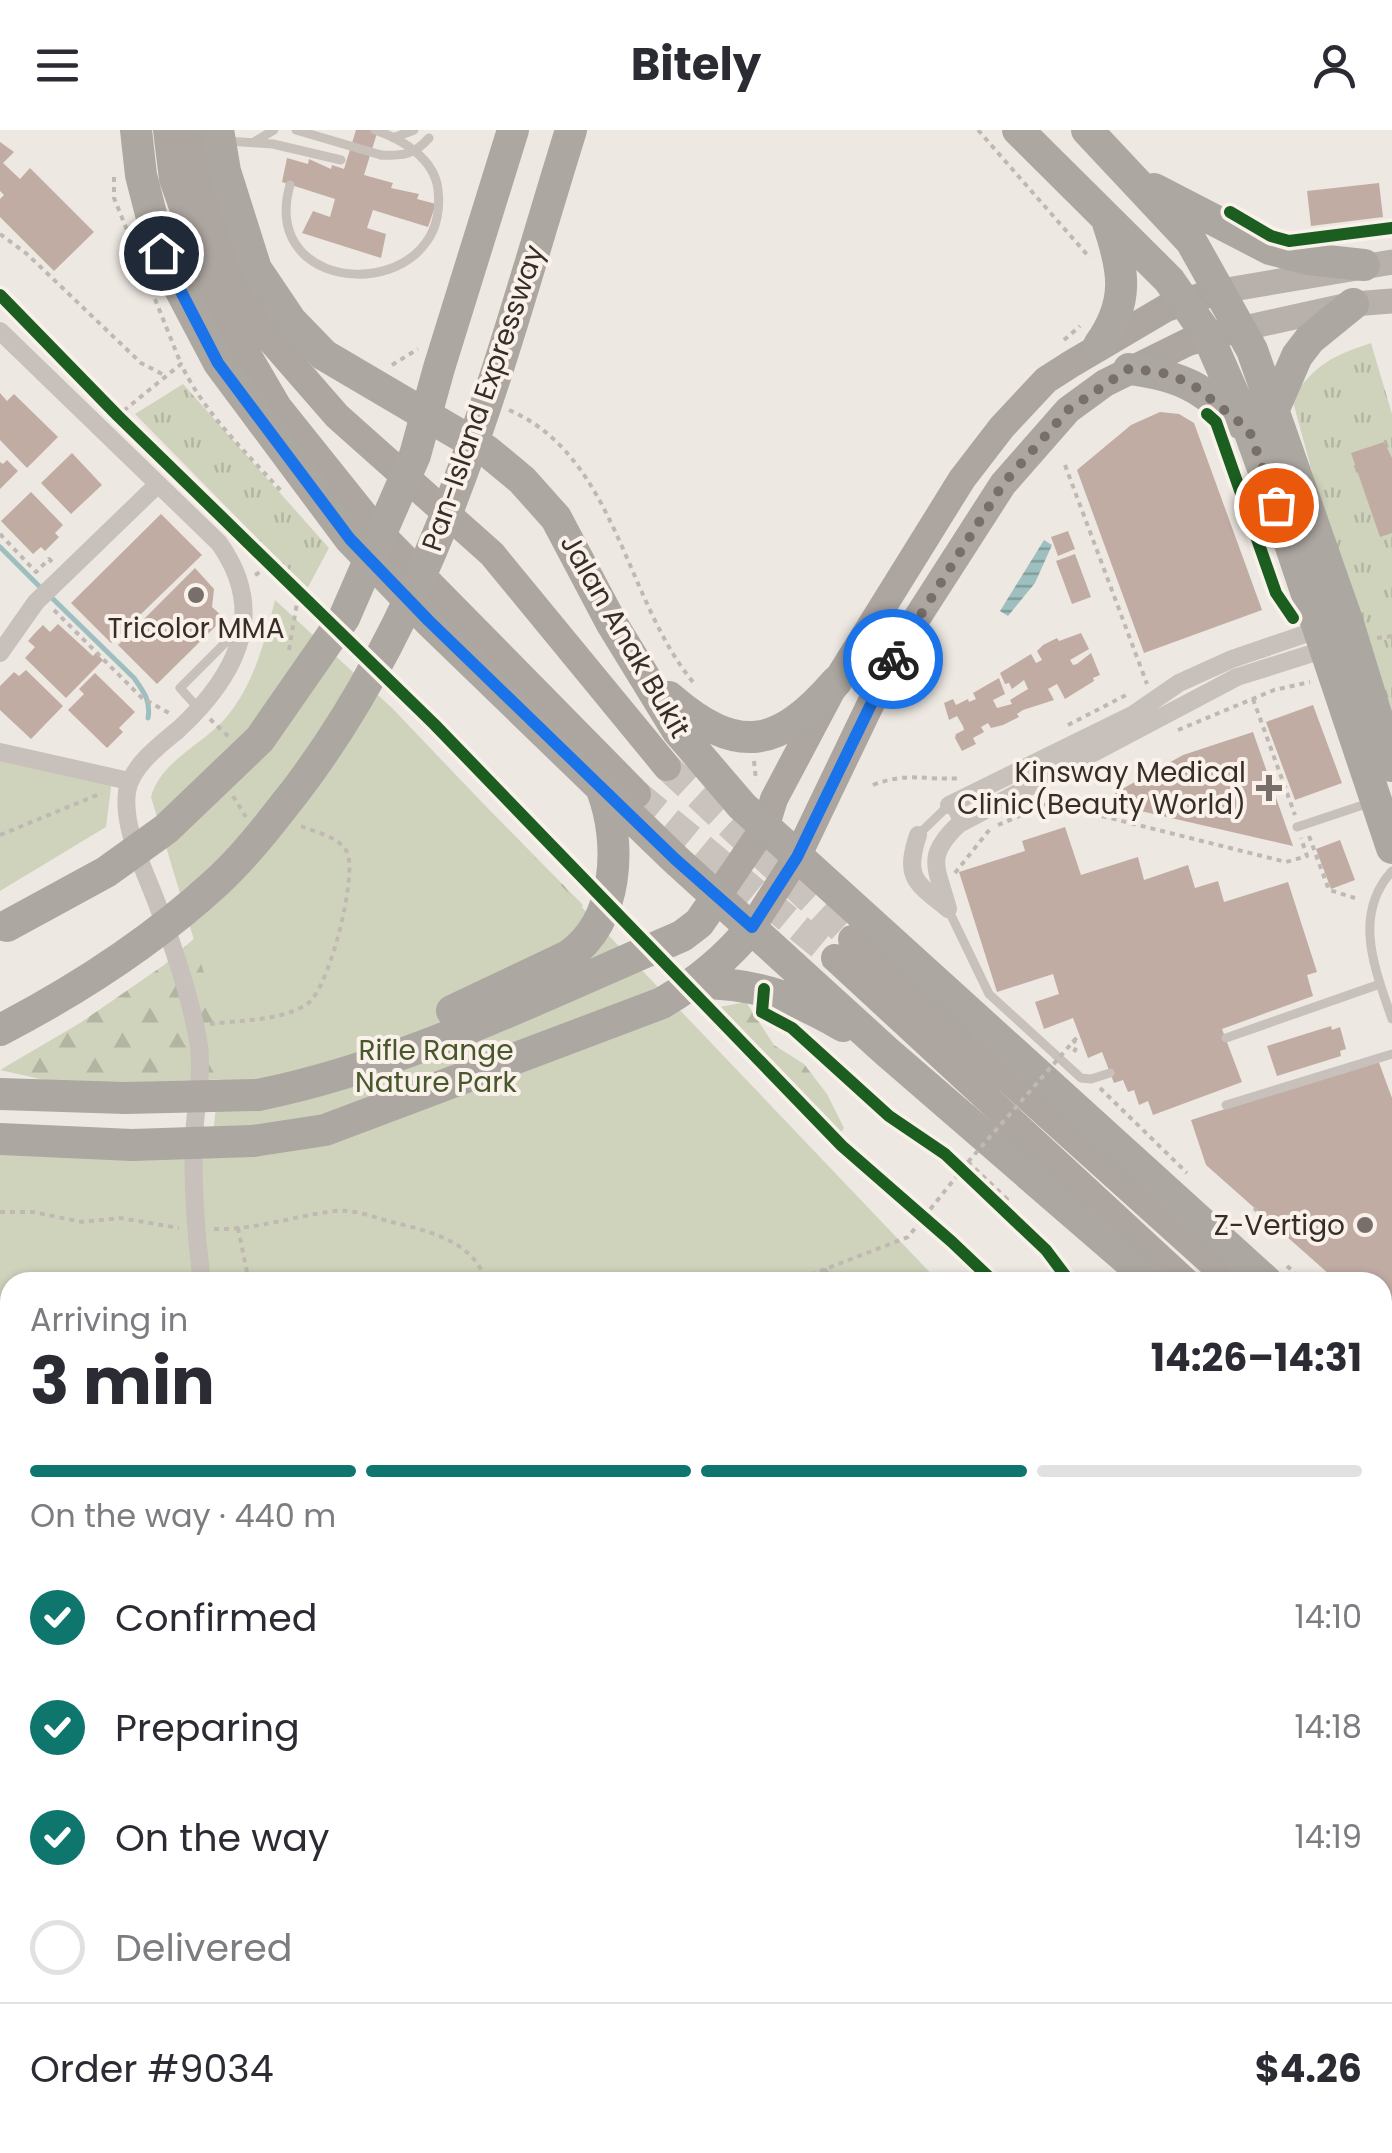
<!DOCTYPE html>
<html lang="en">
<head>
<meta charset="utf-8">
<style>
  body { margin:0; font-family:Poppins,sans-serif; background:#f7f7f7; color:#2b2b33; height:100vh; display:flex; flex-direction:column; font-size:38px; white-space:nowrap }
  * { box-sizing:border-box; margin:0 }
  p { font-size:32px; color:#7c7c81 }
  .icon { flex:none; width:55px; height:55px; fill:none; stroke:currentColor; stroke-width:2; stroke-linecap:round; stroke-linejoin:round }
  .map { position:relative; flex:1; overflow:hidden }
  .sheet { position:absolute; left:0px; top:1142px; width:1392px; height:882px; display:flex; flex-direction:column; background:#fff; border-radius:30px 30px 0 0; box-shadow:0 2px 8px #0004 }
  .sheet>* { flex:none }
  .pin { position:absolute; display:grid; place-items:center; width:85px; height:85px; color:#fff; margin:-42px; border:5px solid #fff; border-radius:50%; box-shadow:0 2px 10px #0007 }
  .courier { position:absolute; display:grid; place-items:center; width:100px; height:100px; margin:-50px; border:8px solid #1a73e8; border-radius:50%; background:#fff; color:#222; box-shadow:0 2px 12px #0007 }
  .summary em { font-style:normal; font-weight:700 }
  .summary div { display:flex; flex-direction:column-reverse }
  .summary { display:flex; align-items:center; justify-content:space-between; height:170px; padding:0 30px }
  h1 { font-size:65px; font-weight:700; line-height:75px }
  .bar { display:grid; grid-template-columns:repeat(4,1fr); gap:15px 10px; align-content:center; height:120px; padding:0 30px }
  .bar i { height:12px; border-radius:8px; background:#e1e1e2 }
  .bar .active { background:#0f766e }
  .bar p { grid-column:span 4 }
  .line { display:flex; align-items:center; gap:25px; padding:0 30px; border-top:2px solid #e1e1e2 }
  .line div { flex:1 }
  ol { padding:0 30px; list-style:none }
  li { display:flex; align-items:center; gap:30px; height:110px }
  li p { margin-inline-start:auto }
  li .icon { padding:10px; border-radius:50%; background:#0f766e; color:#fff; stroke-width:4 }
  li:last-child { color:#7c7c81 }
  li i { width:55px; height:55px; border:5px solid #e1e1e2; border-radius:50% }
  header { display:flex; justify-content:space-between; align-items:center; height:130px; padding:0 30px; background:#fff; font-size:45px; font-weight:700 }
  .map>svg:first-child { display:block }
  .grass { fill:url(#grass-tufts) }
  .forest { fill:url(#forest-firs) }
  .green { fill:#cfd3bc }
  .water { fill:url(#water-rules) }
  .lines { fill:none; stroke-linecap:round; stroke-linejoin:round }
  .stream { stroke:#9ebfbf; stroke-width:5 }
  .building { fill:#c1aca4 }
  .primary-tunnel { stroke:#cac3bd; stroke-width:28; stroke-dasharray:28 14; stroke-linecap:butt }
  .path { stroke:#c0b9b3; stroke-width:4; stroke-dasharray:5 5; stroke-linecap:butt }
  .lane { stroke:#c7c0bb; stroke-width:9 }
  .street { stroke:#c7c0bb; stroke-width:18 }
  .secondary { stroke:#b8b0ab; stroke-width:25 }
  .primary { stroke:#aca5a0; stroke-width:28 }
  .highway { stroke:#ada7a1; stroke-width:32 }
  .path-bridge { stroke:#c0b9b3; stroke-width:4; stroke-dasharray:5 5; stroke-linecap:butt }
  .lane-bridge { stroke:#c7c0bb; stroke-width:9 }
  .highway-bridge { stroke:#ada7a1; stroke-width:32 }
  .cycleway-casing { stroke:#faf2ea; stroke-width:19 }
  .cycleway { stroke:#1b5e20; stroke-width:12 }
  .done { stroke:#786f6a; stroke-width:10; stroke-dasharray:0 18 }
  .route { stroke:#1a73e8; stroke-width:12 }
  .poi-dot { fill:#786f6a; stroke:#faf2ea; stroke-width:4 }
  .labels { text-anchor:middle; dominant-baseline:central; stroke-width:8; stroke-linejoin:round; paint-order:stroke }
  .street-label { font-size:28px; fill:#382e29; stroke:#faf2ea }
  .poi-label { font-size:28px; fill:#382e29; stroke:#faf2ea; text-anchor:end }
  .park-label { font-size:28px; fill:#48572c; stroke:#faf2ea }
</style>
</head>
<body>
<header><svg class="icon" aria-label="menu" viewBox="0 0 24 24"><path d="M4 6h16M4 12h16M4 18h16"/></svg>Bitely<svg class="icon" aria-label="person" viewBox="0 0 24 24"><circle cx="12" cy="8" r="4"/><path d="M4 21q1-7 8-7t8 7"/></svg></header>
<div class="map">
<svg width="1392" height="2023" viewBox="0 0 1392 2023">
  <defs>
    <pattern id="grass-tufts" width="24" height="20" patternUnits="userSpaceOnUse" patternTransform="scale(2.5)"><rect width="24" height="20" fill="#cfd3bc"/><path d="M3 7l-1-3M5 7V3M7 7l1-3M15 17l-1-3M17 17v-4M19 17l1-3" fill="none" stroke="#b2b5a2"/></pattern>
    <pattern id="forest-firs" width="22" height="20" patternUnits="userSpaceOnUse" patternTransform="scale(2.5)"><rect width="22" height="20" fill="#cfd3bc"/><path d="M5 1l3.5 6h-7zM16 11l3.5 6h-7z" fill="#b2b5a2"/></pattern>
    <pattern id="water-rules" width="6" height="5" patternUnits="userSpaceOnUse" patternTransform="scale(2.5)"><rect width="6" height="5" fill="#9ebfbf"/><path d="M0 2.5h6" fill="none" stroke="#829c9b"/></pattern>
  </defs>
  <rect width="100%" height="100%" fill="#eee8e2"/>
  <path class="grass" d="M1371,213L1392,284V626L1388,622L1292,268C1316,234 1332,226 1371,213Z
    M183,254L329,418L307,459L135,284Z"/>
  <path class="forest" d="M389,578L583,775L572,800L267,947L76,957L0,940L80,893L164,835L246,763Z
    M746,872L774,915L804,934L827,964L844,998L840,1004L714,878Z
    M1383,1384L1392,1390V1546L1383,1537Z"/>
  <path class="green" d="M275,470L393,579L939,1152H10V2015H1070L1057,2023H0V1024L211,1025L222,915L219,893L151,667C160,632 201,615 224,590C254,555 264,514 275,470Z
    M0,624L112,650L106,697L0,761Z
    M1383,1850L1392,1862V2023H1271L1272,2015H1382Z"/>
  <path class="water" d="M1044,410L1052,415L1035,453L1008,486L1000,481Z"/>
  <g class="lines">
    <path class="stream" d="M0,417L42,459
      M50,466L134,548C144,562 151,571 148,588
      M1281,2023L1282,2015"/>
  </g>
  <path class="building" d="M356,0H378L364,45L393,53L391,58L419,64L417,69L436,74L428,97L373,80L367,98L386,104L381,128L302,103L313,81L330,87L335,69L282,52L287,28L308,34L309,29L331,39L332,35L344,39Z
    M0,12L14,22L3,33L20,49L30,38L94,102L54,141L0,87V69L4,65L0,61Z
    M1379,53L1383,87L1311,96L1307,61Z
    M0,263L7,271L14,264L58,307L27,338L0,310Z
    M1160,282L1179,284L1194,293L1262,480L1144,523L1077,340L1131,295Z
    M1384,312L1392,328V403L1380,407L1351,323Z
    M72,323L102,355L71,384L41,353Z
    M7,330L18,341L0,359V332L3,334Z
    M31,362L63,395L55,403L59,407L45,421L41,417L33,424L1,391Z
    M161,384L202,425L111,513L71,473Z
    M1068,401L1075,419L1058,426L1051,407Z
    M1075,424L1091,467L1072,474L1056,431Z
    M195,438L214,459L212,477L224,488L157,554L118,515Z
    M58,494L93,526L96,523L103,530L66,568L25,528L35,517L28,511L35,503L43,495L50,502Z
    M1081,503L1089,519L1070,530L1073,535L1077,534L1091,523L1100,545L1093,548L1094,551L1065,569L1057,554L1048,559L1054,570L1023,580L1017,584L1019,587L1003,595L991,598L988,593L981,597L984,602L973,608L976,614L962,621L955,608L956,604L964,600L963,596L957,586L949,590L944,573L953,569L956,575L968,569L969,572L976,569L973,563L999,548L1005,564L993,570L997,578L1012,574L1010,570L1028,559L1024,550L1012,559L1009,553L1005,554L1000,543L1031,524L1036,533L1042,530L1037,521L1043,515L1057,508L1059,511Z
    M26,540L63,576L31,609L0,580V556L14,542L19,546Z
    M95,543L135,582L119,598L123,602L107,618L68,580L84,564L79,559Z
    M1313,575L1342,653L1295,670L1266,592Z
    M1253,602L1293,716L1119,676L1115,663L1183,625Z
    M1065,697L1081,745L1138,727L1144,750L1188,735L1195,758L1218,751L1224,772L1288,752L1317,842L1307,845L1313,866L1222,899L1242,952L1153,985L1148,971L1139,975L1134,960L1128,962L1123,950L1114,953L1102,922L1088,928L1073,888L1044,899L1035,872L1059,864L1053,844L997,862L959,742L1025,721L1022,711Z
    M1340,710L1355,750L1331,759L1316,719Z
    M1331,896L1332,900L1340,897L1346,919L1340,921L1341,926L1277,946L1267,916Z
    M1378,930L1392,968V1192L1382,1185V1152H1338L1206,1035L1191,990Z
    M1389,1620L1392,1622V1668L1382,1661V1630Z
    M1382,1776L1392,1784V1801L1382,1812Z
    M1392,1815V1853L1382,1844V1824Z
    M22,2015H134L133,2023H21Z
    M1126,2015H1250V2016L1228,2023H1129Z"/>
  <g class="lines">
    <path class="primary-tunnel" d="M667,637L852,809
      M637,664L835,828"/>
    <path class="path" d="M978,0L1090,128
      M114,47V68L129,105
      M0,104L27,124L141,233L166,246
      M155,169L181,234
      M1064,210L1080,196
      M392,235L418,219
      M509,280C616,326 625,470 693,552
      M116,287L181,234C204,283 245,321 281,361
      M1213,301L1271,466L1286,481
      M1065,335L1147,554
      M0,404L36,442L49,429L54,434
      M255,445L273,435
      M54,480L142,568L169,583
      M1377,508L1392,506
      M289,520L299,461
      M1253,569L1295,685
      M210,589L229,607
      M1068,595L1130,563
      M1178,600L1274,560L1310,552
      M754,631L756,651
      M873,655C910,641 924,651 961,648
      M233,666L246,687
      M998,695L1050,673L1286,732L1307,726L1301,708
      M0,705L102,663
      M1309,706L1329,760L1355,768
      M955,743L990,699
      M210,894C241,890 281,891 307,874C329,860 358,745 347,722C338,706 317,703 301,696
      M1073,909L1077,916L1074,922
      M1100,958L1187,1043
      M0,1082H33L82,1092L120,1088L179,1098
      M1240,1095L1257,1078
      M238,1098L249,1152
      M214,1099C255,1100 294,1086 335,1081C353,1079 371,1086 388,1091C427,1101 472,1109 487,1152
      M1287,1136L1305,1152
      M824,1139L836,1152
      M792,1152L908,1107L968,1032L1007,1069L1000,1075
      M915,1152L927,1148L933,1152
      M1069,1152H1070
      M0,1274L10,1270
      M0,1330L10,1354
      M0,1369L10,1364
      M0,1618L10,1617
      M1382,1977L1392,1984
      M1382,1982L1392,1977
      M447,2023L449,2015
      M1337,2023L1347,2015"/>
    <path class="lane" d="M296,0L381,25
      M393,8L414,0
      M227,11L273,14L341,30
      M254,12L274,0
      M290,55C257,172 451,174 438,60C435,29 402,9 375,0
      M198,578L180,558L234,504
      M1297,697L1369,673
      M918,705L949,675L959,694
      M1392,741C1352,785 1375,839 1392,889
      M948,779L989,864L1081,948L1091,949L1110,943
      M1226,908L1380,854
      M1226,975L1392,924"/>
    <path class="street" d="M0,201L219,413C269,483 236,546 179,599C160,615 131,636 127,662C122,700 147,744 159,779C175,821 190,866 198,910C204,942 195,976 194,1008C192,1057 196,1105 202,1152
      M0,523L36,472L157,355
      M0,622L129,651
      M949,675L1134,584L1179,553L1232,529L1323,498
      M918,705C904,748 915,752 947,778
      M948,779C937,737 924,727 959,694L1237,547L1332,517
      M1382,1727L1392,1736
      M0,1898L10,1883"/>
    <path class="secondary" d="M1221,161L1392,132
      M1240,199L1353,174L1392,171"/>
    <path class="primary" d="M167,0L173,49L216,171L278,277L374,397L637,664
      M191,0L197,47L219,112L236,156L269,208L337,286L492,424L667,637
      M717,767L766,695L774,669L836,552L962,349L1002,297L1046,250L1071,234L1166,178L1203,166
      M752,797L797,727L897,519L1003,354L1068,280L1105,253L1188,212L1229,201
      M852,809L1233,1152
      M835,828L1186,1152
      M1382,1273L1392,1280
      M1382,1312L1392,1318"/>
    <path class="highway" d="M136,0L141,45L161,123L219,233L350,409L428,490L675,729L886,921L1153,1152
      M218,0L225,41L256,139L291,191L324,225L487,321L522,350L556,388L612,494L677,600L742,676L1267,1152
      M1018,0L1169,150L1208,206L1249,300L1287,405L1392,718
      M1087,0L1191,111L1252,220L1347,490L1392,636
      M1154,59L1270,119L1308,129L1364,135
      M1099,215C1130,172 1124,140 1108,93
      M1129,239C1183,246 1202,258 1242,294
      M1274,279L1297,226L1310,209L1353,174
      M669,567C737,626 778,619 836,552
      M695,853C755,853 792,866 843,896
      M452,881L568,826C619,792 622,712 602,660
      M0,964L125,968
      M258,965C405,935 544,865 682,806L699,793L717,767
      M0,1009L132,1015
      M253,1011L325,1000L662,873C696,853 727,828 752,797
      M1382,1246L1392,1252
      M1382,1332L1392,1339"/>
    <path class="path-bridge" d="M968,1032L1079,905"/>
    <path class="lane-bridge" d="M381,25C403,26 414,25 429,8"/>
    <path class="highway-bridge" d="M7,796L106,742L166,699L260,609L344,488L415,325L439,238L513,0
      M0,900C77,860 154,810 218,751C247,724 272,691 297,659C443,466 500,228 571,0
      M125,968L258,965
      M132,1015L253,1011"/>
    <g class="cycleway-casing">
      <path id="cycleway" d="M1230,82L1271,106L1289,111L1392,98
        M0,165L118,286L434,594L842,1016L952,1112L994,1152
        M1207,284L1216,292L1276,463L1293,488
        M764,859L762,882L792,898L889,986L945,1024L1046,1120L1070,1152"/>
    </g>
    <use href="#cycleway" class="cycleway"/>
  </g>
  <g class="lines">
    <path class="done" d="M893,529L1003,354L1068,280L1130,238L1168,244L1192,254L1249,300L1276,375"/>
    <path class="route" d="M161,123L218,233L350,409L428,490L675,729L752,797L797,727L893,529"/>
  </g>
  <g class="poi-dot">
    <circle cx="196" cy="465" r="10"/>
    <path d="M1264 643h10v10h10v10h-10v10h-10v-10h-10v-10h10z"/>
    <circle cx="1365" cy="1095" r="10"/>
  </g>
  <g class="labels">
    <g class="street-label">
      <text transform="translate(483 268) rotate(-71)">Pan-Island Expressway</text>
      <text transform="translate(625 506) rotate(60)">Jalan Anak Bukit</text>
    </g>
    <g class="poi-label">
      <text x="196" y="498" text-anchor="middle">Tricolor MMA</text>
      <text x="1246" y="642">Kinsway Medical<tspan x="1246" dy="32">Clinic(Beauty World)</tspan></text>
      <text x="1345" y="1095">Z-Vertigo</text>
    </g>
    <g class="park-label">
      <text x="436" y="920">Rifle Range<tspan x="436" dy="32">Nature Park</tspan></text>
    </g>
  </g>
</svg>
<div class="pin" style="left:1276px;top:375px;background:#ea580c"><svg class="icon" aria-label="bag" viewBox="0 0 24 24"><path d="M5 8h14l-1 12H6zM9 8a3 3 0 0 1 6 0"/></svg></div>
<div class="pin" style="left:161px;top:123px;background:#1f2937"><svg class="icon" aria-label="home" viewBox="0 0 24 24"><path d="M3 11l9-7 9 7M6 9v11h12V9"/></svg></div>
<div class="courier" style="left:893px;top:529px"><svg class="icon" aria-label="bike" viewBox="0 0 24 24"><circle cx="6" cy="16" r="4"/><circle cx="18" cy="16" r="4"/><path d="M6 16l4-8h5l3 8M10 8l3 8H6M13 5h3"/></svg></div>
<section class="sheet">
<div class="summary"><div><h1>3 min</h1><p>Arriving in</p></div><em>14:26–14:31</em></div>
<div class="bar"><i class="active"></i><i class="active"></i><i class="active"></i><i></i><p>On the way · 440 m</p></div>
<ol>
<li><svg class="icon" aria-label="check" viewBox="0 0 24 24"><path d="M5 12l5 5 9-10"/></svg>Confirmed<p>14:10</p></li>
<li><svg class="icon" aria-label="check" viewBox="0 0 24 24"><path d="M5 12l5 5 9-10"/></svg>Preparing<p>14:18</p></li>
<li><svg class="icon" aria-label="check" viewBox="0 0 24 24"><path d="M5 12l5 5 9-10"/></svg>On the way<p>14:19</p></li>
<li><i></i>Delivered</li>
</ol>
<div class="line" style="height:130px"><div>Order #9034</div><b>$4.26</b></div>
</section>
</div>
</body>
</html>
